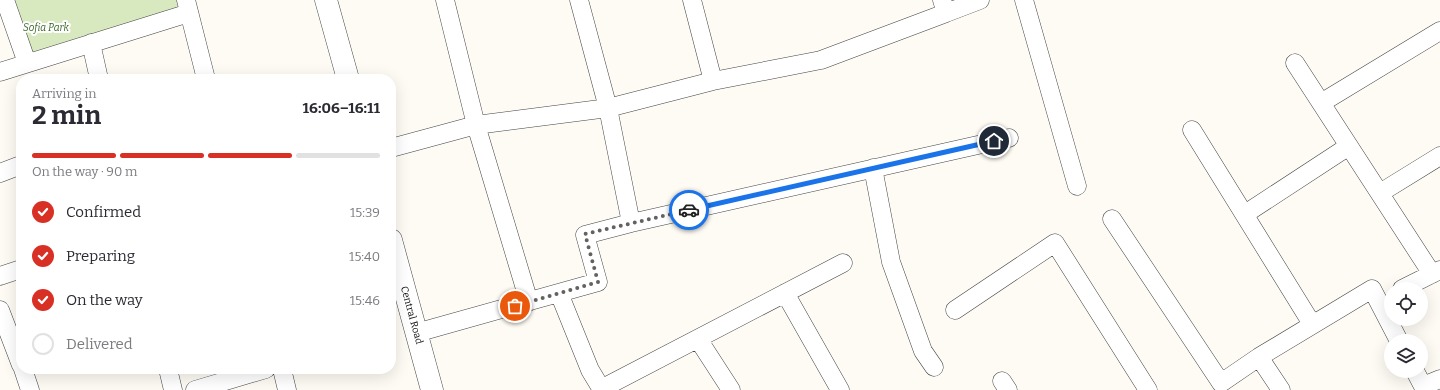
<!DOCTYPE html>
<html lang="en">
<head>
<meta charset="utf-8">
<style>
  body { margin:0; font-family:Bitter,serif; background:#f2f2f3; color:#2b2b33; height:100vh; display:flex; flex-direction:column; font-size:15px; white-space:nowrap }
  * { box-sizing:border-box; margin:0 }
  p { font-size:13px; color:#7c7c81 }
  .icon { flex:none; width:22px; height:22px; fill:none; stroke:currentColor; stroke-width:2; stroke-linecap:round; stroke-linejoin:round }
  .map { position:relative; flex:1; overflow:hidden }
  .drawer { position:absolute; left:16px; top:74px; width:380px; height:300px; display:flex; flex-direction:column; background:#fff; border-radius:16px; box-shadow:0 4px 16px #0002 }
  .drawer>* { flex:none }
  .fabs { position:absolute; left:1384px; top:282px; display:grid; gap:8px }
  .fabs a { display:grid; place-items:center; width:44px; height:44px; border-radius:50%; background:#fff; box-shadow:0 4px 16px #0002; font-size:20px }
  .pin { position:absolute; display:grid; place-items:center; width:34px; height:34px; color:#fff; margin:-17px; border:2px solid #fff; border-radius:50%; box-shadow:0 1px 4px #0007 }
  .courier { position:absolute; display:grid; place-items:center; width:40px; height:40px; margin:-20px; border:3px solid #1a73e8; border-radius:50%; background:#fff; color:#222; box-shadow:0 1px 5px #0007 }
  .summary em { font-style:normal; font-weight:700 }
  .summary div { display:flex; flex-direction:column-reverse }
  .summary { display:flex; align-items:center; justify-content:space-between; height:68px; padding:0 16px }
  h1 { font-size:26px; font-weight:700; line-height:30px }
  .bar { display:grid; grid-template-columns:repeat(4,1fr); gap:6px 4px; align-content:center; height:48px; padding:0 16px }
  .bar i { height:5px; border-radius:3px; background:#e1e1e2 }
  .bar .current { background:#d93025 }
  .bar p { grid-column:span 4 }
  ol { padding:0 16px; list-style:none }
  li { display:flex; align-items:center; gap:12px; height:44px }
  li p { margin-inline-start:auto }
  li .icon { padding:4px; border-radius:50%; background:#d93025; color:#fff; stroke-width:4 }
  li:last-child { color:#7c7c81 }
  li i { width:22px; height:22px; border:2px solid #e1e1e2; border-radius:50% }
  .map>svg:first-child { display:block }
  .green { fill:#d8e8bf }
  .lines { fill:none; stroke-linecap:round; stroke-linejoin:round }
  .minor-casing { stroke:#434343; stroke-width:19 }
  .tertiary-casing { stroke:#434343; stroke-width:23 }
  .minor { stroke:#fff; stroke-width:18 }
  .tertiary { stroke:#fff; stroke-width:22 }
  .done { stroke:#636260; stroke-width:4; stroke-dasharray:0 7.2 }
  .route { stroke:#1a73e8; stroke-width:5 }
  .labels { text-anchor:middle; dominant-baseline:central; stroke-width:4; stroke-linejoin:round; paint-order:stroke }
  .park-label { font-size:10px; font-style:italic; fill:#386524; stroke:#fff }
  .street-label { font-size:10px; fill:#101010; stroke:#fff }
</style>
</head>
<body>
<div class="map">
<svg width="1440" height="390" viewBox="0 0 1440 390">
  <rect width="100%" height="100%" fill="#fefbf5"/>
  <path class="green" d="M5,0H186L189,13L27,63Z"/>
  <g class="lines">
    <g class="minor-casing">
      <path id="minor" d="M5,0L27,63
        M186,0L206,79
        M445,0L476,125L529,302
        M579,0L608,108L631,223L1009,138
        M692,0L713,81
        M1024,0L1077,186
        M946,13L980,0
        M91,43L99,79
        M1295,63L1432,274
        M0,72L189,13
        M1321,103L1440,31
        M1192,130L1312,324
        M391,148L476,125L608,108L713,81L821,60L946,13L942,0
        M873,168L891,262L923,351L934,367
        M0,173L21,165
        M1380,193L1440,156
        M1245,214L1349,146
        M1112,219L1221,383L1259,357L1372,289L1399,341
        M0,276L21,269
        M1402,289L1440,270
        M559,293L590,370L602,390
        M785,293L840,390
        M0,310L21,365
        M955,310L1055,243L1148,390
        M416,333L598,282L585,235L631,223
        M698,339L731,390
        M1259,357L1281,390
        M23,369L30,390
        M168,369L173,390
        M282,369L287,390
        M1415,371L1425,390
        M1002,381L1008,390
        M1423,386L1440,379
        M601,389L843,263
        M195,390L266,369"/>
    </g>
    <g class="tertiary-casing">
      <g id="tertiary">
        <path d="M326,0L348,79"/>
        <path id="s1" d="M391,240L432,390"/>
      </g>
    </g>
    <use href="#minor" class="minor"/>
    <use href="#tertiary" class="tertiary"/>
  </g>
  <g class="lines">
    <path class="done" d="M515,306L598,282L585,234L689,210"/>
    <path class="route" d="M689,210L994,141"/>
  </g>
  <g class="labels">
    <g class="park-label">
      <text x="46" y="28">Sofia Park</text>
    </g>
    <g class="street-label">
      <text stroke="none"><textPath href="#s1" startOffset="78">Central Road</textPath></text>
    </g>
  </g>
</svg>
<div class="fabs">
<a><svg class="icon" aria-label="locate" viewBox="0 0 24 24"><circle cx="12" cy="12" r="6"/><path d="M12 2v4M12 18v4M2 12h4M18 12h4"/></svg></a>
<a><svg class="icon" aria-label="layers" viewBox="0 0 24 24"><path d="M12 4l9 5-9 5-9-5zM3 14l9 5 9-5"/></svg></a>
</div>
<div class="pin" style="left:515px;top:306px;background:#ea580c"><svg class="icon" aria-label="bag" viewBox="0 0 24 24"><path d="M5 8h14l-1 12H6zM9 8a3 3 0 0 1 6 0"/></svg></div>
<div class="pin" style="left:994px;top:141px;background:#1f2937"><svg class="icon" aria-label="home" viewBox="0 0 24 24"><path d="M3 11l9-7 9 7M6 9v11h12V9"/></svg></div>
<div class="courier" style="left:689px;top:210px"><svg class="icon" aria-label="car" viewBox="0 0 24 24"><path d="M5 17H2v-5l4-1 3-4h7l3 4 3 1v5h-3M9 17h6M6 11h13"/><circle cx="7" cy="17" r="2"/><circle cx="17" cy="17" r="2"/></svg></div>
<section class="drawer">
<div class="summary"><div><h1>2 min</h1><p>Arriving in</p></div><em>16:06–16:11</em></div>
<div class="bar"><i class="current"></i><i class="current"></i><i class="current"></i><i></i><p>On the way · 90 m</p></div>
<ol>
<li><svg class="icon" aria-label="check" viewBox="0 0 24 24"><path d="M5 12l5 5 9-10"/></svg>Confirmed<p>15:39</p></li>
<li><svg class="icon" aria-label="check" viewBox="0 0 24 24"><path d="M5 12l5 5 9-10"/></svg>Preparing<p>15:40</p></li>
<li><svg class="icon" aria-label="check" viewBox="0 0 24 24"><path d="M5 12l5 5 9-10"/></svg>On the way<p>15:46</p></li>
<li><i></i>Delivered</li>
</ol>
</section>
</div>
</body>
</html>
